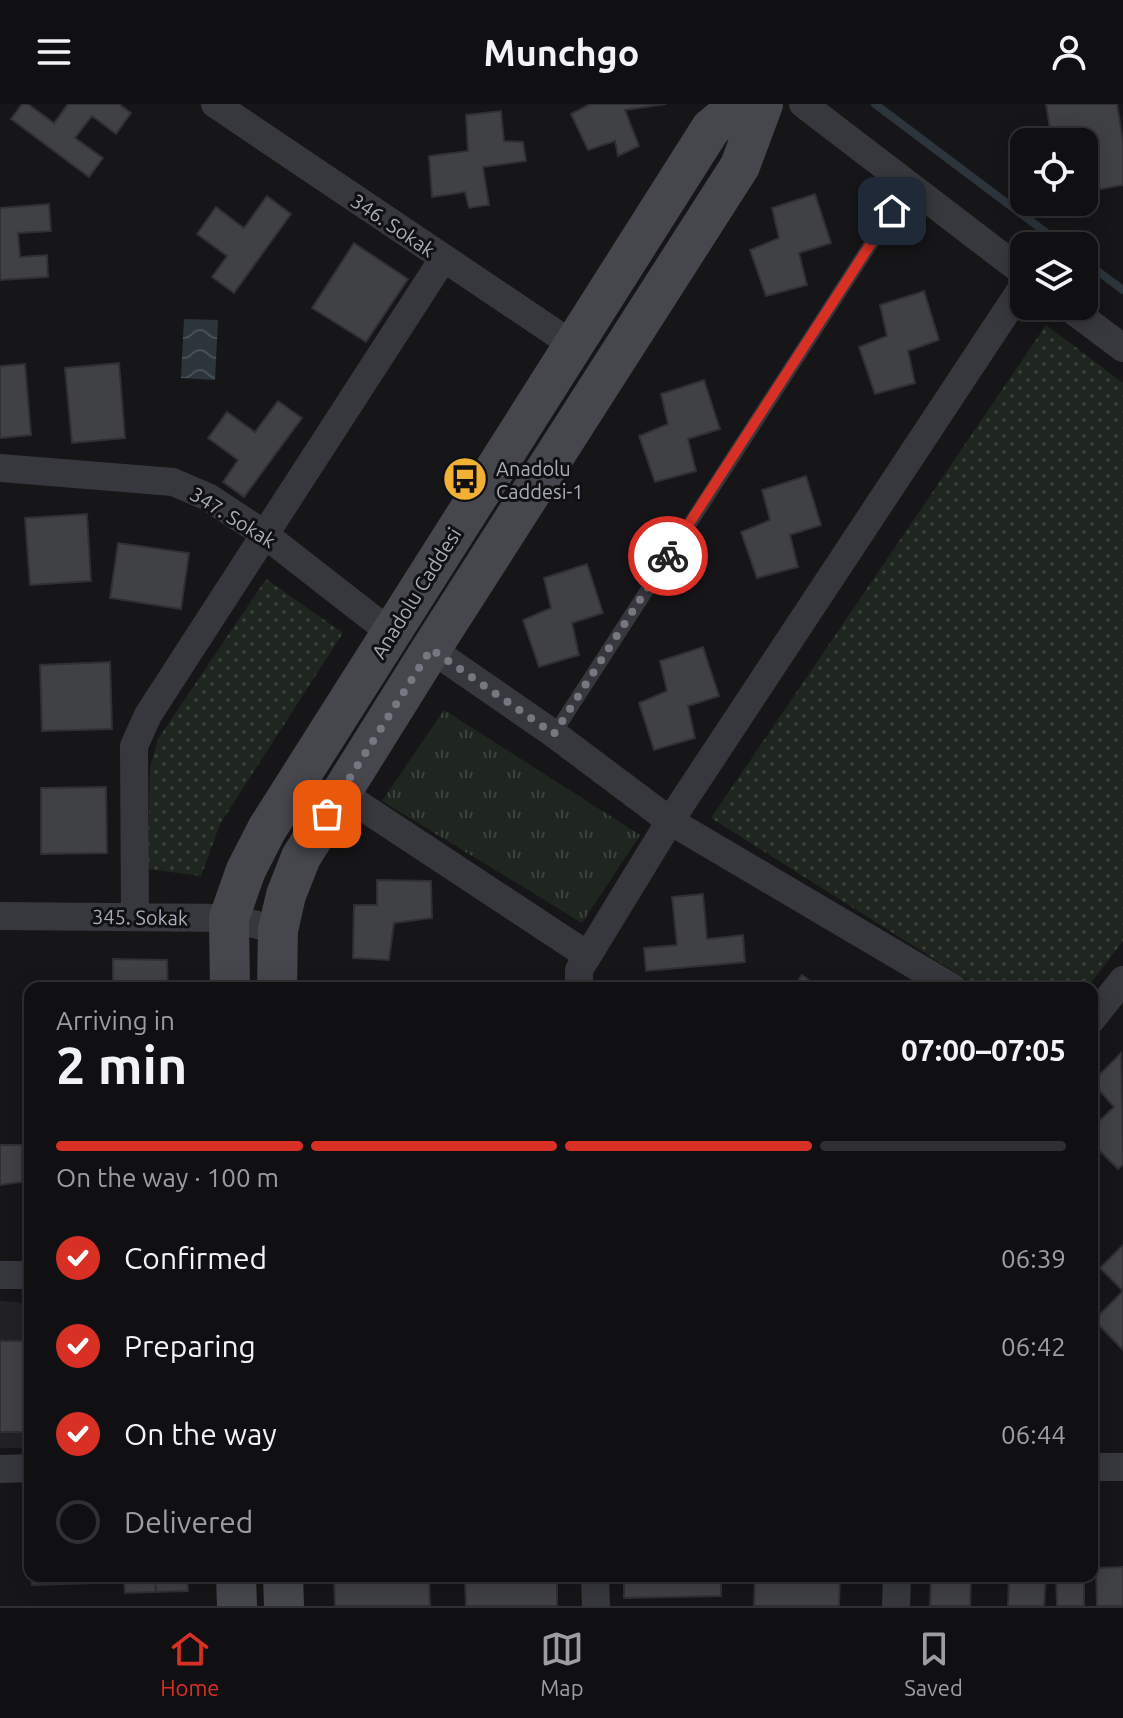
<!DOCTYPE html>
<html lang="en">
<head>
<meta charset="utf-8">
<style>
  body { margin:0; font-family:Ubuntu,sans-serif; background:#1e1e20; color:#f1f3f6; height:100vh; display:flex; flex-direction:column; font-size:30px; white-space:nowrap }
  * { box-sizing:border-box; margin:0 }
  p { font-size:26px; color:#9c9d9f }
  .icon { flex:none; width:44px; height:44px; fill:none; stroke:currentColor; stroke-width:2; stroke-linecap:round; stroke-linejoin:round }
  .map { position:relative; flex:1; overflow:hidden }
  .details { position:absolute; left:24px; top:878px; width:1074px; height:600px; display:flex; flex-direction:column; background:#101012; border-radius:16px; box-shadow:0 4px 20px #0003,0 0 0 2px #303032 }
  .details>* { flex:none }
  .tools { position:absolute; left:1010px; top:24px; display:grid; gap:16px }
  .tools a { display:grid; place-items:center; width:88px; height:88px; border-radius:16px; background:#101012; box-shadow:0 4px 20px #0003,0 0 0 2px #303032; font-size:40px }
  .pin { position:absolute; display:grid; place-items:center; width:68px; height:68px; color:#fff; margin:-34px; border-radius:16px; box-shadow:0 4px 12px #0006 }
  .courier { position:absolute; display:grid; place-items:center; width:80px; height:80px; margin:-40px; border:6px solid #d93025; border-radius:50%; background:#fff; color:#222; box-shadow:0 2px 10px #0007 }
  .overview em { font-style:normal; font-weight:700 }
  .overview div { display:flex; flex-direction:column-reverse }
  .overview { display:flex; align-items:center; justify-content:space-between; height:136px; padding:0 32px }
  h1 { font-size:52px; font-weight:700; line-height:60px }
  .bar { display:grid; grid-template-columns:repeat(4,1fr); gap:12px 8px; align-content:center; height:96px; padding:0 32px }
  .bar i { height:10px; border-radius:6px; background:#303032 }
  .bar .active { background:#d93025 }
  .bar p { grid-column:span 4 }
  ol { padding:0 32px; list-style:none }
  li { display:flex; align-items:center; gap:24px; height:88px }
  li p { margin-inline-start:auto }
  li .icon { padding:8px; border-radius:50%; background:#d93025; color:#fff; stroke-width:4 }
  li:last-child { color:#9c9d9f }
  li i { width:44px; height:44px; border:4px solid #303032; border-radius:50% }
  header { display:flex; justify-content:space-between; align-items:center; height:104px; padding:0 32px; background:#101012; font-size:36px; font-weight:700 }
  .tabs { display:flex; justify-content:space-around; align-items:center; height:112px; border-top:2px solid #303032; background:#101012; font-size:22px; color:#9c9d9f }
  .tabs a { display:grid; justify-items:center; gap:4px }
  .tabs .active { color:#d93025 }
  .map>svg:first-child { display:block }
  .built { fill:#222225 }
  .grass { fill:url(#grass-dots) }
  .park { fill:url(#park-tufts) }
  .water { fill:url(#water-waves) }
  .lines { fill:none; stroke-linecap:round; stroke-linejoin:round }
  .stream { stroke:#2c353c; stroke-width:8 }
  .building { fill:#404145; stroke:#303034; stroke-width:2 }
  .lane { stroke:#37383d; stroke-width:14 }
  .street { stroke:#37383d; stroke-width:28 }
  .secondary { stroke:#45474d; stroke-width:40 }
  .done { stroke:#757880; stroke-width:8; stroke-dasharray:0 14.4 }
  .route { stroke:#d93025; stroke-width:10 }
  .labels { text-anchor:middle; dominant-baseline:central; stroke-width:6; stroke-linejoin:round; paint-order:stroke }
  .street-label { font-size:20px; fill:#a8adb8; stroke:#111113 }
  .poi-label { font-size:20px; fill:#a8adb8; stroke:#111113; text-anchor:start }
</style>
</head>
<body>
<header><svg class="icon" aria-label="menu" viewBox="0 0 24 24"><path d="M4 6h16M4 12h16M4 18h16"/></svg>Munchgo<svg class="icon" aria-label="person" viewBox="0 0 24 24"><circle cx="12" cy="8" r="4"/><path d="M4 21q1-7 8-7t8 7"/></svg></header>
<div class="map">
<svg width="1123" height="1502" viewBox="0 0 1123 1502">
  <defs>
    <pattern id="grass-dots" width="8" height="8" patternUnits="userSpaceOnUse" patternTransform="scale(2)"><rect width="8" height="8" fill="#1e261f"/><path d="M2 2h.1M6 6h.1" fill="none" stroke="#3c433d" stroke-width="1.8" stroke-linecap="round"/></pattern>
    <pattern id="park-tufts" width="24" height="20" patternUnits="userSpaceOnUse" patternTransform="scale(2)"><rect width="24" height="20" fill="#1e261f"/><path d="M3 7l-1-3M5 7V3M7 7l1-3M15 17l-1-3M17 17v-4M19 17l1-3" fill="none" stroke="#3c433d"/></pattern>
    <pattern id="water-waves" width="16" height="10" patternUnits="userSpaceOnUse" patternTransform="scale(2)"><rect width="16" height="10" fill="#2c353c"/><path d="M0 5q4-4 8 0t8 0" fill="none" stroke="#485056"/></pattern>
  </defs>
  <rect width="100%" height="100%" fill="#161618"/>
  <path class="built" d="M0,1197L30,1199V1344H0Z"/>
  <path class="grass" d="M1046,221L1123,279V837L1087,884H980L711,714Z
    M266,475L343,529L220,720L201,772L148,765L150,663L158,635Z"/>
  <path class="park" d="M444,606L640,731L582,819L382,697Z"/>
  <path class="water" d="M184,215L218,216L215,276L181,274Z"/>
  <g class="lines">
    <path class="stream" d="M875,0L1064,142
      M1084,157L1123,186"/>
  </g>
  <path class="building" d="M22,0H28L54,19L68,0H119L131,9L116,30L92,12L75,34L103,54L89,73L11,15Z
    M590,0H666L625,6L639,42L618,52L615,37L588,46L571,10Z
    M1046,0H1117L1123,37V81L1084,88V38H1052Z
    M501,7L504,37L523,38L526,57L483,63L489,101L469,104L465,88L432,93L429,52L468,47L466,11Z
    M815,90L831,139L799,149L807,181L766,192L750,146L779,134L772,104Z
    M267,92L291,110L234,189L212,173L227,152L197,130L216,103L244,124Z
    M49,100L51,127L18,129L20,153L47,151L48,173L0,176V104Z
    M354,139L408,175L366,238L312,204Z
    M924,187L939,236L908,247L915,279L875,290L859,243L887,232L880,201Z
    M119,259L125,334L72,339L65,264Z
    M25,260L31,331L0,334V262Z
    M704,276L720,325L688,335L696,367L655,378L639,332L668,320L661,290Z
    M278,297L302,314L244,393L223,378L238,356L208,334L227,308L255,328Z
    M806,372L821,421L790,431L798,463L757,474L741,428L770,416L762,386Z
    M87,410L91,477L30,481L25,414Z
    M118,439L189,449L181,505L110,494Z
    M587,460L603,509L572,519L579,551L539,563L523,516L551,504L544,474Z
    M703,543L719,592L688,602L695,634L654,646L639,599L667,587L660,557Z
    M110,558L112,625L42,627L40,561Z
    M106,683L107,749L41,750V684Z
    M377,776L431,777L432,814L394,819L389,856L353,854L354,801H377Z
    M703,790L707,835L743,831L745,858L646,867L644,844L677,841L672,793Z
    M113,855L167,856L168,884H90V881L113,880Z
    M802,871L820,884H793Z
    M1121,949L1123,1060L1118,1065L1092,1039V1024L1114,1003L1092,978Z
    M0,1041H22V1078L0,1081Z
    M1123,1141V1246L1094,1216L1123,1187L1100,1164Z
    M0,1237H30V1328H0Z
    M1123,1463V1502H1097L1096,1464Z
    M32,1472H63V1480L32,1481Z
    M63,1472H95V1479L63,1480Z
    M124,1472H155L156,1488L125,1489Z
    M155,1472H187L188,1487L156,1488Z
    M334,1472H429L430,1502H335Z
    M465,1472H557V1502H466Z
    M624,1472H721V1492L624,1494Z
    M755,1472H840L839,1502H754Z
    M931,1472H971L970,1502H930Z
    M1009,1472H1046L1044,1502H1008Z
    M1056,1472H1084V1502H1057Z"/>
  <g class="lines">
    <path class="lane" d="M554,630L909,81"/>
    <path class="street" d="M215,0L573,241
      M803,0L1024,169
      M1067,202L1123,244
      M0,364L173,378L208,393L264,430L391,529
      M431,545L554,630L670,717L953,884
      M340,688L587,851
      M0,812L229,814L278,826
      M135,813L134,642L148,611L443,155
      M579,884V866L670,717L1024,181
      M1092,915L1123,876
      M0,1171H30
      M1092,1363H1123
      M0,1365L30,1364
      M595,1472L596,1502
      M896,1502L897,1472"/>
    <path class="secondary" d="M230,884L229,814L246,766L267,725L711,24L741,0
      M277,884L278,826L286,791L301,753L431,545L740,62L763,0
      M236,1472L237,1502
      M283,1472L284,1502"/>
  </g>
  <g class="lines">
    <path class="done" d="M327,710L431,545L554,630L668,452"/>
    <path class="route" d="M668,452L892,107"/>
  </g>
  <defs>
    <g id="bus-disc" transform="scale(2.3)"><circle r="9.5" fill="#f2b134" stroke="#111113"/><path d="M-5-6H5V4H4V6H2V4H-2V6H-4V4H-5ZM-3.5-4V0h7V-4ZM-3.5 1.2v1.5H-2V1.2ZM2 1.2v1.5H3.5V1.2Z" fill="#111"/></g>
  </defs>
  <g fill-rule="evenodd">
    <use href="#bus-disc" x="465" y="375"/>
  </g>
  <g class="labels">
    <g class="street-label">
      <text transform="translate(393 121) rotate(34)">346. Sokak</text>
      <text transform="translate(233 413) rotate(32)">347. Sokak</text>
      <text transform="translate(416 489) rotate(-58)">Anadolu Caddesi</text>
      <text transform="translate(140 813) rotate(1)">345. Sokak</text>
    </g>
    <g class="poi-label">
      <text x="496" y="364">Anadolu<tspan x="496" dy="23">Caddesi-1</tspan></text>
    </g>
  </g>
</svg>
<div class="tools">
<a><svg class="icon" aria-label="locate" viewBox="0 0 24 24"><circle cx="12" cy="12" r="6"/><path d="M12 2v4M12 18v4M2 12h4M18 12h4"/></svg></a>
<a><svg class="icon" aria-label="layers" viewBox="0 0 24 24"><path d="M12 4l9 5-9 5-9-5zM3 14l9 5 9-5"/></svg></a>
</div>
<div class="pin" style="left:327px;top:710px;background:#ea580c"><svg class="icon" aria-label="bag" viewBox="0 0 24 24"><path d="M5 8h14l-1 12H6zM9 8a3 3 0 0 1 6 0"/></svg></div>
<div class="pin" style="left:892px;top:107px;background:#1f2937"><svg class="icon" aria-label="home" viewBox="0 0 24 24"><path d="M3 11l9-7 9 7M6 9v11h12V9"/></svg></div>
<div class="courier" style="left:668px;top:452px"><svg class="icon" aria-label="bike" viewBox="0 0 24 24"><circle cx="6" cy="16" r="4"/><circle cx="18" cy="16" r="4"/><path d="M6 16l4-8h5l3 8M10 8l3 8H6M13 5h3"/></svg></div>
<section class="details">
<div class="overview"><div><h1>2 min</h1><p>Arriving in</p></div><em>07:00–07:05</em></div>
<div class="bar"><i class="active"></i><i class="active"></i><i class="active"></i><i></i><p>On the way · 100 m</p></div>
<ol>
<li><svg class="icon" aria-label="check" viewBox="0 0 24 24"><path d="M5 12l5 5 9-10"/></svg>Confirmed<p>06:39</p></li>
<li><svg class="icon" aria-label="check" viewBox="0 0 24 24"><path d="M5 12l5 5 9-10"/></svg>Preparing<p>06:42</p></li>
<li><svg class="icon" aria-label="check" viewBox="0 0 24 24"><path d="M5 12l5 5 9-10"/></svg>On the way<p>06:44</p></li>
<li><i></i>Delivered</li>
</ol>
</section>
</div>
<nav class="tabs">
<a class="active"><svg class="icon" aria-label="home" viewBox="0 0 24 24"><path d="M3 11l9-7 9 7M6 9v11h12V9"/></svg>Home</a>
<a><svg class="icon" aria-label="map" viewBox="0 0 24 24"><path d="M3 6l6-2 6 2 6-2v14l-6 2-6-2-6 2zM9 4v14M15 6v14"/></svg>Map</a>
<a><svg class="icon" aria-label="saved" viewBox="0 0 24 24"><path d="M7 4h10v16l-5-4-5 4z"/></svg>Saved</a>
</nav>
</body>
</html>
